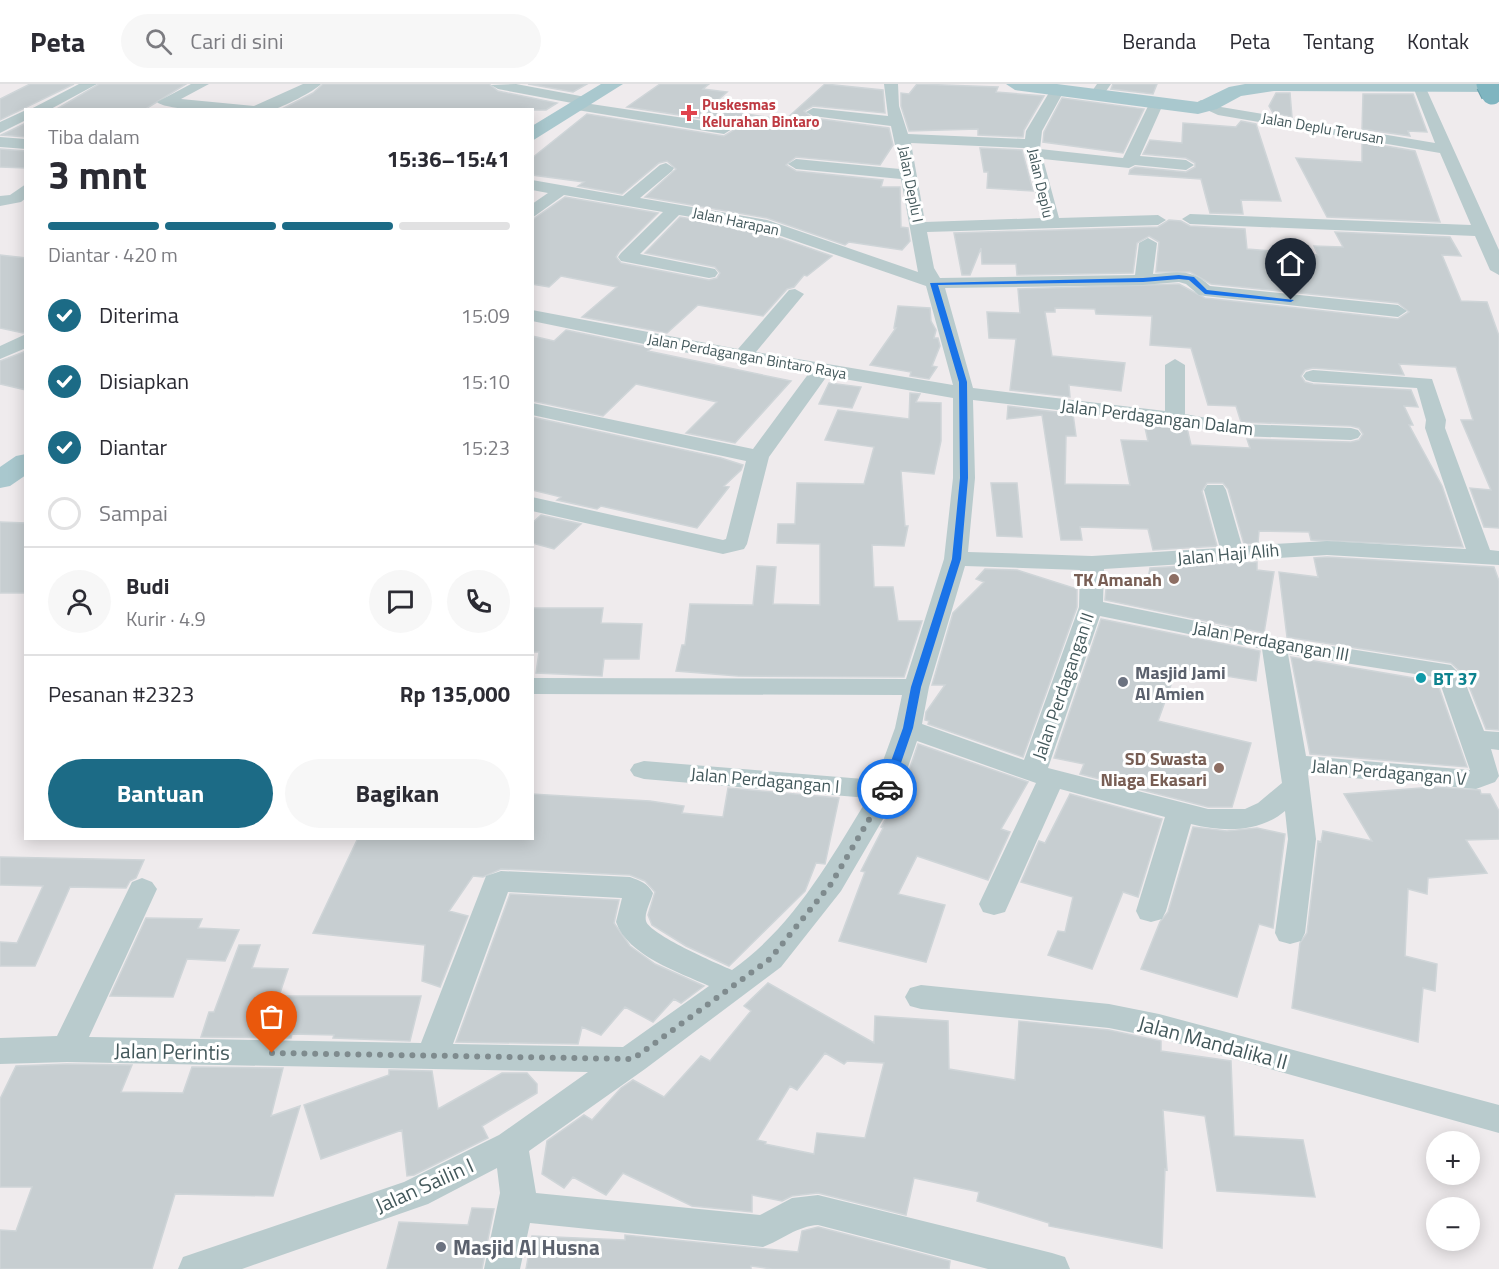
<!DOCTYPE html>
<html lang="id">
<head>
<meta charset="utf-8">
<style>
  body { margin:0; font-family:"Titillium Web",sans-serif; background:#f7f7f7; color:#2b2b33; height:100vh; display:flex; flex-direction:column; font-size:22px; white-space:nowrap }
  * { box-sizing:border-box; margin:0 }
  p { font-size:20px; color:#7c7c81 }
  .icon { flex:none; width:33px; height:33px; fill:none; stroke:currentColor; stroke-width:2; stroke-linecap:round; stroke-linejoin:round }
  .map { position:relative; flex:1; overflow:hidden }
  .panel { position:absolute; left:24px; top:24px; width:510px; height:732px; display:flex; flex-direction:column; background:#fff; border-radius:0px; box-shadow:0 3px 15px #0003 }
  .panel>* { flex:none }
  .fabs { position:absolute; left:1426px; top:1047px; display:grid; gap:12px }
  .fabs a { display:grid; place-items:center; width:54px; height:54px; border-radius:50%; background:#fff; box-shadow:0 3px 15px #0003; font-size:30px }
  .pin { position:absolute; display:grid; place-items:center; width:51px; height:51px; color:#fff; margin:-62px -26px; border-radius:50% 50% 50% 0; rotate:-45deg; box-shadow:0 0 6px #0007 }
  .pin .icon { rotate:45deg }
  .courier { position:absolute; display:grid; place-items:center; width:60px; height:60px; margin:-30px; border:4px solid #1a73e8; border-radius:50%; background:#fff; color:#222; box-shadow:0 2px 8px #0007 }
  .head em { font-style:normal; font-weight:700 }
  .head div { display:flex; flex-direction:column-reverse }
  .head { display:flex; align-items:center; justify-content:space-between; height:102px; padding:0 24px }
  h1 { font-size:39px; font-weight:700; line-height:45px }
  .bar { display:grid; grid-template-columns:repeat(4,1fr); gap:9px 6px; align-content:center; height:72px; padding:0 24px }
  .bar i { height:8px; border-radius:4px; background:#e1e1e2 }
  .bar .on { background:#1c6b86 }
  .bar p { grid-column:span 4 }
  .line { display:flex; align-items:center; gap:15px; padding:0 24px; border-top:2px solid #e1e1e2 }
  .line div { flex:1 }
  .round { display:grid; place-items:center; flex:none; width:63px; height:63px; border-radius:32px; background:#f7f7f7 }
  ol { padding:0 24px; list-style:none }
  li { display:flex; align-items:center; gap:18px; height:66px }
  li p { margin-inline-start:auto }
  li .icon { padding:6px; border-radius:50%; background:#1c6b86; color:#fff; stroke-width:4 }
  li:last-child { color:#7c7c81 }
  li i { width:33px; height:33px; border:3px solid #e1e1e2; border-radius:50% }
  .button { display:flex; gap:12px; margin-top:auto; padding:12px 24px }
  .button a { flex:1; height:69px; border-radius:36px; background:#1c6b86; color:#fff; font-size:24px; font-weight:700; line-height:69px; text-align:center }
  .button a+a { background:#f7f7f7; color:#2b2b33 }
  header { display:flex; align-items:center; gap:36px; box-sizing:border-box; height:84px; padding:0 30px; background:#fff; border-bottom:2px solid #e1e1e2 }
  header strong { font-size:28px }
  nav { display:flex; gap:33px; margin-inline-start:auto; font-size:21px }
  .search { width:420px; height:54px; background:#f7f7f7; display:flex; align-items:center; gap:15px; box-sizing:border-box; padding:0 21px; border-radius:33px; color:#7c7c81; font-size:22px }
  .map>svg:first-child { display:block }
  .building { fill:#c7ced1; stroke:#cfd5d8; stroke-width:1.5; fill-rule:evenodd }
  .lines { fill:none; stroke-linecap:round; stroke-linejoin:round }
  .minor { fill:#b9cbcd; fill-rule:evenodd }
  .major { fill:#a9c8ce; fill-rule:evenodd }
  .highway-bridge-casing { stroke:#6aa0ac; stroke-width:23; stroke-linecap:butt }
  .highway-bridge { stroke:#7fb5c0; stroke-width:21 }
  .route { fill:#1a73e8 }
  .done { stroke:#7f8b8e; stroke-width:6; stroke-dasharray:0 10.8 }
  .health-dot { fill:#e0444e; stroke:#fff; stroke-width:2 }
  .education-dot { fill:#8d6e63; stroke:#fff; stroke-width:2 }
  .culture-dot { fill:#0f9aa8; stroke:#fff; stroke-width:2 }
  .worship-dot { fill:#6b7280; stroke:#fff; stroke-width:2 }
  .labels { text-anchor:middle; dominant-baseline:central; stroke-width:6; stroke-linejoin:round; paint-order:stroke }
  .far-health-label { font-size:15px; font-weight:bold; fill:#be3a42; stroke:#fff; text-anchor:start }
  .far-street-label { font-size:15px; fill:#43585b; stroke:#fff }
  .street-label { font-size:18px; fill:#43585b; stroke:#fff }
  .education-label { font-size:18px; font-weight:bold; fill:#785e54; stroke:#fff; text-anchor:end }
  .worship-label { font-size:18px; font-weight:bold; fill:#5b616d; stroke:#fff; text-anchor:start }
  .culture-label { font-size:18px; font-weight:bold; fill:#0d838f; stroke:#fff; text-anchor:start }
  .near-street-label { font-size:21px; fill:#43585b; stroke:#fff }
  .near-worship-label { font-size:21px; font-weight:bold; fill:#5b616d; stroke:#fff; text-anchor:start }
</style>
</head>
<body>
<header>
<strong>Peta</strong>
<div class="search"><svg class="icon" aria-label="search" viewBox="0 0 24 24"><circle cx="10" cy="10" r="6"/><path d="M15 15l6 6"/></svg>Cari di sini</div>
<nav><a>Beranda</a><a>Peta</a><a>Tentang</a><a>Kontak</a></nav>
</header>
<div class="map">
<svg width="1499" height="1185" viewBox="0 0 1499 1185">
  <rect width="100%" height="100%" fill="#efebed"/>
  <path class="building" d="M30,0H74L0,36V15Z
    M99,0H186L144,26H55Z
    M323,0H489L498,7L557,19L546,26H280L313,9Z
    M528,0H587L573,8Z
    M660,0H709L703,5L727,8L709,24L785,36L825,0L883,6L885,29L813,22L804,27L813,34L889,44L893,61L880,81L796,73L786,81L796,87L883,96L881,103H900L901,143L908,144L910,157L902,166L849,158L845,161L767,134L645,113L676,85L667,77L659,79L622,110L578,102L584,98L532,91V74L587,30L724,52L734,46L724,38L627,23Z
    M917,0L998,3L996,8L1044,12L1024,46L1023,53L978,51V45L909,47L901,22V9L909,10Z
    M1113,0H1157L1153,10L1111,5Z
    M1276,9H1290L1292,33L1273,29L1269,22Z
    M1363,10H1413L1427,48L1408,47L1410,52L1362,45Z
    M1062,14L1144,25L1123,69L1043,58L1044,48Z
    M1241,37L1256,40L1281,117L1241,116L1243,130L1210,129L1201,95L1129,90L1130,86L1135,83L1186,88L1195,83V79L1186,74L1143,70L1150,56L1182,59L1183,39L1236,43Z
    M26,39V53L1,51Z
    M1362,58L1415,67L1440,138L1327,133L1296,74L1362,78Z
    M980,64L1022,66L1033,107L987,104L988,88H984Z
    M0,65L26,67V84L0,83Z
    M565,113L658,129L619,168L616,173L621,179L709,196L717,194L720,189L715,183L645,169L680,133L757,146L832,172L807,192L804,191L794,203L787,205L763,232L698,221L667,249L582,233L617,203L561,192L549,203L532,200V136Z
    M1169,136L1181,137L1190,142L1245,145L1247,165L1318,171L1314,162L1343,163L1335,148L1450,153L1461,172L1442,171L1461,217L1487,218L1499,252V444L1484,443L1470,404L1491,406L1461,336H1473L1456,283L1399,280L1404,291L1313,284L1305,286L1301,292L1305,298L1313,300L1411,306L1418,323L1404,322L1413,341H1409L1442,402L1463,463L1311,456L1309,448L1259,447L1258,459L1244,460L1228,405L1223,399H1207L1202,407L1217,462L1153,466L1148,445L1080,443L1082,456H1061L1042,331L1007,335L1008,322L1073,330L1076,352H1066L1065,400L1130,401L1121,356L1148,357L1144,339L1187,344L1191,361L1250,364L1247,355L1351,358L1359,356L1363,350L1359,344L1351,342L1241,338L1236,322L1208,321L1191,264L1150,261L1152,232L1096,230L1095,225L1055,224V228H1045L1052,272L1125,279L1121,307L1069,301L1070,313L1010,306L1016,255L989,254L987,228L1020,229L1018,205L1179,200L1205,214L1398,235L1409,228L1398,219L1211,200L1190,188H1156L1159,158L1149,152L1137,159L1133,189L1017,191L1016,180H982L981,164L970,191H962L954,149L1158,143Z
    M0,171L26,174V248L23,249L0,244Z
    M898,222L930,224L931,237L936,246L934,254H938L940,262L932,282L937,283L929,295L910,292L911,288L870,281L896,244H894Z
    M566,246L652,264L648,267L791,297L735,359L686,349L717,318L636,300L603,332L532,317V252L554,257Z
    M26,267V306L0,300V277Z
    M829,299L861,303L852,324L819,320Z
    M910,309L920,310L916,318L941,319V357L934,390L901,387L905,442H908L904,462L872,461L874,503H893L898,537H922L904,593L738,592L676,587L682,561H685L690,520L753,521L757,482L776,483L773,520L820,521V460L777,459L778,440H795L797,399L864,400L874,363L825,356L838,326L909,335Z
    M532,333L721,374L743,381L741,386L724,402L729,403L697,444L601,422L597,425L557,416L561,413L532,406Z
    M991,399H1017L1022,453L997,452Z
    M541,431L581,440L554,465L532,459V439Z
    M0,438L26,439V509H0Z
    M1327,473L1494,483L1499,497V646L1486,645L1465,592L1451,579L1287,553L1279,488L1318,493L1314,474Z
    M1257,478V486L1274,488L1264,549L1105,516L1107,494L1147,501L1150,484Z
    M985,485L1017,486L1077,505V523L1023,673L928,640L929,637L925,636L926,628L945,601H932L953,529L984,498L976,495Z
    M532,524H603L601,539L642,540L639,575H604L602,592L536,589L539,568H532Z
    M1101,535L1260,567L1256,597L1177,584L1158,637L1251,659L1232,723H1208L1080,690L1084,680L1054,674Z
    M1291,573L1437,598L1467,683L1310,670Z
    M918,660L1028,698L1001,745L1010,748L988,796L917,772L898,810L945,821L926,878L839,857L865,788L861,787L883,744L881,743L902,707Z
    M1434,703L1480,706L1481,710H1490L1499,727V755L1466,756L1487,789L1428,794L1427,810L1408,805L1405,872L1437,880L1435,907L1423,904L1418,958L1292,924L1300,859L1307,849L1318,757L1321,758L1323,747L1372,757L1344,710Z
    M728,704L839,714L825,780L816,779L805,807L729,882L686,862L652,841L648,831L655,808L645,797L630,791L501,785L483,793L473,792L449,827L468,832L440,903L422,897L425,861L313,849L358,754H532V710L650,717L684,722L682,729L723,733Z
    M1070,710L1162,735L1138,813L1123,808L1092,885L1048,871L1058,847L1065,848L1073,813L1021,798L1039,757L1045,759Z
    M1193,743L1227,747L1257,744L1285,750L1273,844L1259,840L1237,913L1141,885L1160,838L1168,828Z
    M0,773L144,776L136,794L130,797L126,804L70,803L35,882H0V858L17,859L43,802L0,801Z
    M510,810L619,816L614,839L630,862L655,880L704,902L681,919L674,915L653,938L625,923L601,951L582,943L578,960L456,958Z
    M146,834L202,835L198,844L239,846L225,877L187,875L173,913L110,912Z
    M239,861H260L252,884L288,885L279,912H421L410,957L333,954L334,951L292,950L291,954L201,953L209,928H214Z
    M768,899L874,959L875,932L948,937L949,985L1015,996L1019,937L1109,946L1161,957V967L1231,977L1234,1052L1303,1056L1315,1113L1217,1107L1205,1032L1163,1026L1167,1086L1165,1085L1162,1164L1049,1142V1139L977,1117L979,1108L914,1094L906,1131L818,1109L792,1112L782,1117L752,1111V1128L692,1122L623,1089L606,1111L573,1093L564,1104L542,1090L547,1057L584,1031L592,1036L621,1004L633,996L664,1013L701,972L710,977L751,927L744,922ZM825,969L844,980L847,977L884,979L865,1054L817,1049L814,1070L765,1060L766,1058L757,1056L790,1002L797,1006Z
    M67,980L132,981L121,1008L183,1009L192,983L283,984L271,1032L300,1022L273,1112L175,1110L152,1185H0V1146L16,1147L32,1103H0V1015L16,982Z
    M389,986L432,987L438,1025L502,989H527L537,1000V1009L482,1042L488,1054L414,1091L407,1092L402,1046L321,1075L304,1021L389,991Z
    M472,1124L494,1125L482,1185H387L399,1138L468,1141Z
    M818,1143L950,1177L949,1185H772L751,1182V1185H526L532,1152L625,1156V1151L798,1168L802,1147Z"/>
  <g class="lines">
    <path class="minor" d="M79,0H97L49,26H29Z
      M191,0H209L181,15L254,22L303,0H321C315,7 281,24 272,26C255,28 166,28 157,18Z
      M516,0L591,14V20L724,40L732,45L724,50L577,26L570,22L572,19L498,5L491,1Z
      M884,0H898L899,22L908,50L1025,55L1026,47L1053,2H1063L1065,5L1042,47L1040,65L1123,74L1150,18L1152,15H1162L1164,18L1140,72L1186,76L1194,81L1186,86L1135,81L1129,84L1043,75L1059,134L1158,131L1166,136L1158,141L927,148L934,184L940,194L1135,191L1139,159L1148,154L1157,159L1153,190C1177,188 1191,184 1210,202L1398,221L1407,227L1398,233L1205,212L1199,211L1186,200L1179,198L1143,201L945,204L973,304L1165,327V281L1175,275L1185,281V330L1239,340L1351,344L1358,346L1361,350L1358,354L1351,356L1239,352L1175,340L973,316L975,394L968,468L1092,472L1220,464L1204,406L1207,401H1223L1226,406L1242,462L1327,457L1466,465L1425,344L1426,336L1417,304L1313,298L1306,296L1303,292L1306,288L1313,286L1432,295L1446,336L1445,344L1490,466L1499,467V481L1327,471L1104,485L1103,518L1274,553L1451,581L1463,593L1484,647L1499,648V666L1491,665L1499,692L1495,698L1476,705L1308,690L1316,755L1305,849L1301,857L1290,860L1279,857L1275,849L1288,755L1285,727C1259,749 1222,748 1191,740L1166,827L1162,835L1151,838L1140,835L1136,827L1165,733L1060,705L1005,828L994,831L983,828L979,820L1036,699L917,657L900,706L841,807L781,883L645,985L529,1067L536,1109L760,1131L792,1114L818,1111L1052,1169L1065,1173L1070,1185H988L818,1141C797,1142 782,1156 763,1163L530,1139L520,1185H484L500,1109L497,1084L428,1120L242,1185H178L183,1173L404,1098L499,1051L588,988L67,978L0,980V954L57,952L132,798L142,794L152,798L157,805L89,953L421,959L486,792L501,787L630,793C641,797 647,799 653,809C651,817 644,829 646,837C649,850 718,880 732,886C793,843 830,776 868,714L644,695L634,692L630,686L634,680L644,677L876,696L895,644L902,611L532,610V594L906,595L944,475L953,394V314L827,292L769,373L747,460L744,465L723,470L532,427V413L723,456L726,455L746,377L532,331V319L753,365L809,289L683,268L532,237V226L738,265L789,206L795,205L804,210L756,268L953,301L926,202L758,144L679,131L640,170L715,185L718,189L715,193L709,194L621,177L618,173L621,169L663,128L564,111L532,134V120L548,109L532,106V96L623,112L660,81L666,79L674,84L672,87L640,114L767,136L918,188L901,95L796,85L788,80L796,75L900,85L891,42L813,32L806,28L813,24L888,32ZM911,59L1024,64L1042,134L925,138ZM965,482L1080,486L1079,523L1024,676L922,640L929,603ZM1100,532L1262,565L1282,699L1258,719L1245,725H1208L1048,684ZM1288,570L1434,593L1439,596L1470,686L1306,672ZM508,808L622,814L616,838C628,872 679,888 709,902L623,963L453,960Z
      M1097,0H1111L1102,13L1097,14L1090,10Z
      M1412,0L1425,2L1499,166V191L1490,186L1475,152L1190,140L1182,135L1190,130L1471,141L1440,69L1218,31L1194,20L1201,16L1221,23L1435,59Z
      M26,26V36L0,49V38Z
      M0,53L26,55V65L0,63Z
      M26,100V114L21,118L0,122V112L10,111Z
      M26,250V264L0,275V262Z
      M921,901L1109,920L1159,930L1499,1021V1049L1159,954L1109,944L921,925L910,922L905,913L910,904Z"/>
    <path class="major" d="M601,0H623L532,57V42Z
      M1006,0H1057L1198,18L1229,3L1245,0H1499V8L1274,7L1241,12L1217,25L1198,30L1015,6Z
      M26,370V391L10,402L0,404V383L16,372Z"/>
    <g class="highway-bridge-casing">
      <path id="highway-bridge" d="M1487,0L1492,10"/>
    </g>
    <use href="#highway-bridge" class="highway-bridge"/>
  </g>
  <path class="route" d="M1179,191L1194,193L1207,206L1294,216L1291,218L1205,210L1189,196L1179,195L1143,198L938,201L967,298L968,394L961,475L921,603L913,644L892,705L883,707L881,705L903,644L911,603L952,475L960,394L959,298L930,199L1143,194Z"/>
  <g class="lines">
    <path class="done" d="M272,969L633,975L770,875L831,800L887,705"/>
  </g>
  <path class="health-dot" d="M686 20h6v6h6v6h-6v6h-6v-6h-6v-6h6z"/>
  <g class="education-dot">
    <circle cx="1174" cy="495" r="6"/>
    <circle cx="1219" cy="684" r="6"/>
  </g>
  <circle class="culture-dot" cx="1421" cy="594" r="6"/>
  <g class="worship-dot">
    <circle cx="1123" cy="598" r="6"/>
    <circle cx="441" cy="1163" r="6"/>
  </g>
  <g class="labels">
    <g class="far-health-label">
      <text x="702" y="20">Puskesmas<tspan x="702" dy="17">Kelurahan Bintaro</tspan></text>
    </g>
    <g class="far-street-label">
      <text transform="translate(1323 44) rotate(10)">Jalan Deplu Terusan</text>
      <text transform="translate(1041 99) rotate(77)">Jalan Deplu</text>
      <text transform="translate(911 100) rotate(79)">Jalan Deplu I</text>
      <text transform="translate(736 137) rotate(12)">Jalan Harapan</text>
      <text transform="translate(747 272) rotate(10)">Jalan Perdagangan Bintaro Raya</text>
    </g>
    <g class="street-label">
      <text transform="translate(1157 333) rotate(7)">Jalan Perdagangan Dalam</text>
      <text transform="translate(1228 470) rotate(-5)">Jalan Haji Alih</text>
      <text transform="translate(1271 557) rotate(10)">Jalan Perdagangan III</text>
      <text transform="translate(1063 602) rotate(-71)">Jalan Perdagangan II</text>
      <text transform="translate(1389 688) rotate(5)">Jalan Perdagangan V</text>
      <text transform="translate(765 696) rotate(5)">Jalan Perdagangan I</text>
    </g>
    <g class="education-label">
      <text x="1162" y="495">TK Amanah</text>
      <text x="1207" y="674">SD Swasta<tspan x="1207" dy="21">Niaga Ekasari</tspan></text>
    </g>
    <g class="worship-label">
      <text x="1135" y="588">Masjid Jami<tspan x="1135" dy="21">Al Amien</tspan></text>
    </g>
    <g class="culture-label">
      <text x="1433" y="594">BT 37</text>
    </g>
    <g class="near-street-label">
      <text transform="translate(1213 958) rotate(15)">Jalan Mandalika II</text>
      <text transform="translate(172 967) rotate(1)">Jalan Perintis</text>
      <text transform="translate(424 1101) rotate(-24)">Jalan Sailin I</text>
    </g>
    <g class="near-worship-label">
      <text x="453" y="1163">Masjid Al Husna</text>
    </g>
  </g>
</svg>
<div class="fabs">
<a>+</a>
<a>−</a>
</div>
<div class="pin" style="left:272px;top:969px;background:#ea580c"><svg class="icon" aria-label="bag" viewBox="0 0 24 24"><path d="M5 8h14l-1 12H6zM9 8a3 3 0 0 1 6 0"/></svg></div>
<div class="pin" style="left:1291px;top:216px;background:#1f2937"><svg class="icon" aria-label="home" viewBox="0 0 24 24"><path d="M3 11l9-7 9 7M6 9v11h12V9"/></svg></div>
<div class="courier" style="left:887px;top:705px"><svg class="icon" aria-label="car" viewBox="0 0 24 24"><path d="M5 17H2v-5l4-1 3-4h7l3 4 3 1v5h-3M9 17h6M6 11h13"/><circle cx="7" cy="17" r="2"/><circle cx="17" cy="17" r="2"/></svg></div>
<section class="panel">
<div class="head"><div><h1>3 mnt</h1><p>Tiba dalam</p></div><em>15:36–15:41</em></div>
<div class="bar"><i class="on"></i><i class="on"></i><i class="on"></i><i></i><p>Diantar · 420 m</p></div>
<ol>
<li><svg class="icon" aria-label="check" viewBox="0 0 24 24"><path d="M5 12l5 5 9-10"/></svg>Diterima<p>15:09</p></li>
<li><svg class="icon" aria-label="check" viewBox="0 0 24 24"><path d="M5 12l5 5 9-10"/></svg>Disiapkan<p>15:10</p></li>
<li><svg class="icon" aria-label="check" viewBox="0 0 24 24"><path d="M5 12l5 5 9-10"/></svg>Diantar<p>15:23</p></li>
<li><i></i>Sampai</li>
</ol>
<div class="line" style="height:108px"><a class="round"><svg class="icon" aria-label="person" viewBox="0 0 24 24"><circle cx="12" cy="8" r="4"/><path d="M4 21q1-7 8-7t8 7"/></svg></a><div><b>Budi</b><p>Kurir · 4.9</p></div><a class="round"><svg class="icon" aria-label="chat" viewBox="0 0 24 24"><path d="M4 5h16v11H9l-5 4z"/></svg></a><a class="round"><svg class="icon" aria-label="phone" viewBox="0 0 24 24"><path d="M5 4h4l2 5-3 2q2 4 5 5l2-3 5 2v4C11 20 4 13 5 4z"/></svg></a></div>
<div class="line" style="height:78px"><div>Pesanan #2323</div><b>Rp 135,000</b></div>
<div class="button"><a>Bantuan</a><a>Bagikan</a></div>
</section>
</div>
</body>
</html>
